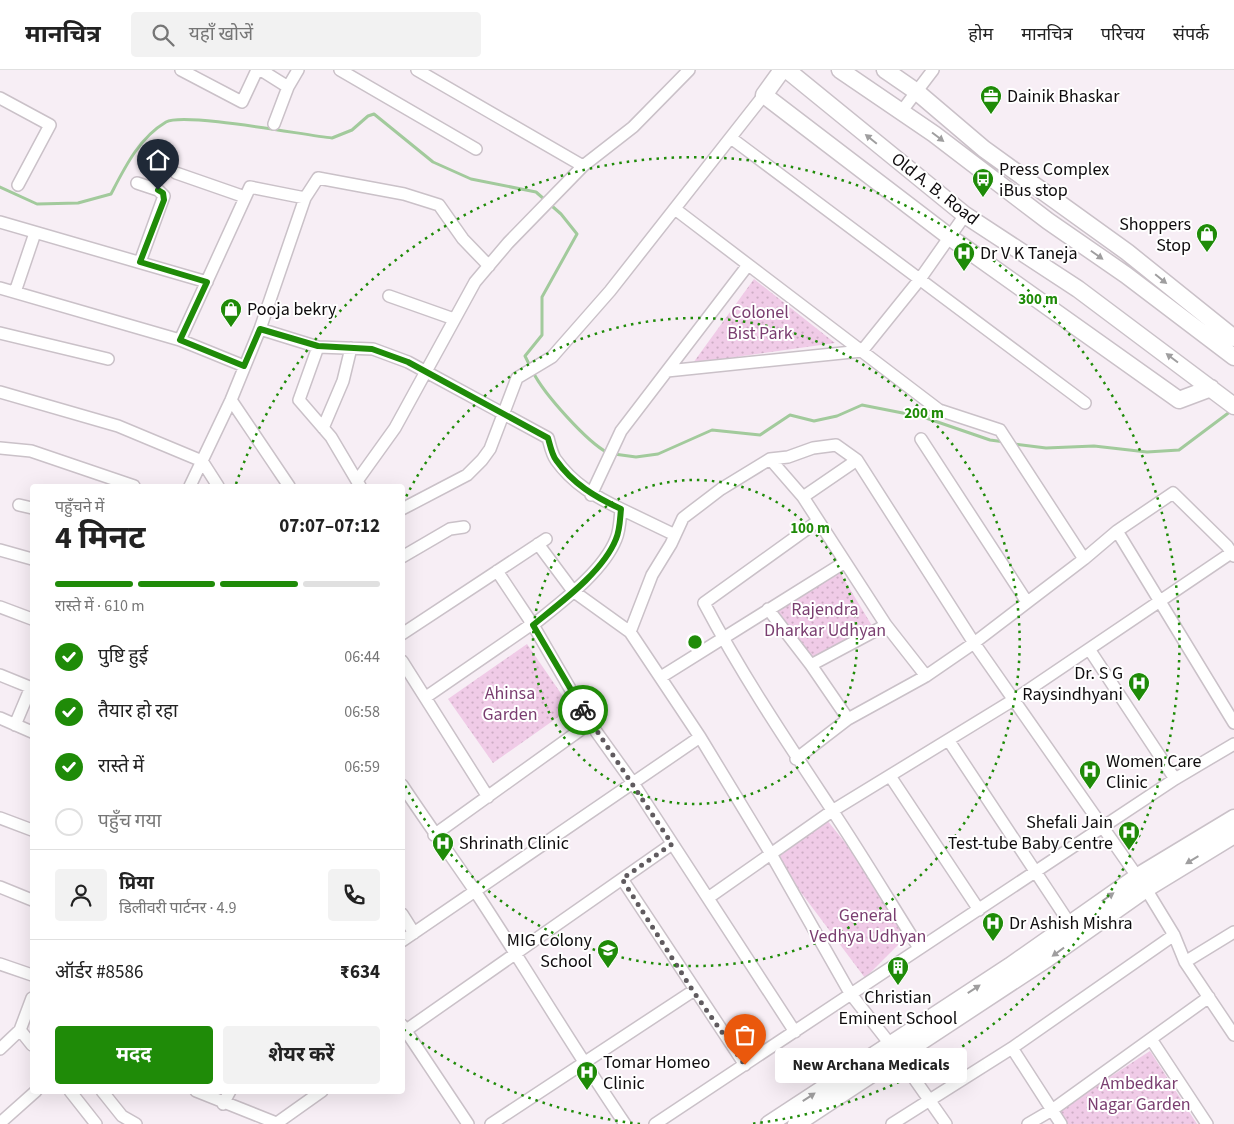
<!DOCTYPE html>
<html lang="hi">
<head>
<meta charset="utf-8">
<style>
  body { margin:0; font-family:"Source Sans 3","Noto Sans Devanagari",sans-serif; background:#f2f2f2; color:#222; height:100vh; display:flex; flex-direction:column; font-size:19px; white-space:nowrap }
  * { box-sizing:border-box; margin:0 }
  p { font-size:16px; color:#767676 }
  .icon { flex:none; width:28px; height:28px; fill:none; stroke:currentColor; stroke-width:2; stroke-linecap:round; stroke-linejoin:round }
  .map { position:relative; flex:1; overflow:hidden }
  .panel { position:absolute; left:30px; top:414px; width:375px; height:610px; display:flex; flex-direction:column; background:#fff; border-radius:5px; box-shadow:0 5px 20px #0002 }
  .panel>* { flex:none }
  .pin { position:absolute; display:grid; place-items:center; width:42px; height:42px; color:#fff; margin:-51px -21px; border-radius:50% 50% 50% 0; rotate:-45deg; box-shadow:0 0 5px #0007 }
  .pin .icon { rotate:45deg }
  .courier { position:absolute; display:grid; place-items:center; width:50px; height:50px; margin:-25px; border:4px solid #1f8b08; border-radius:50%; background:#fff; color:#222; box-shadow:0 1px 6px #0007 }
  .bubble { position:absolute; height:35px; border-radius:5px; background:#fff; box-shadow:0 5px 20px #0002; font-size:16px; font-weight:700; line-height:35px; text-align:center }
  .headline em { font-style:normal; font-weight:700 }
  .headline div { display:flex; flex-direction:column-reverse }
  .headline { display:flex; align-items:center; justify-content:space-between; height:85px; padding:0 25px }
  h1 { font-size:32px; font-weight:700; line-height:38px }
  .bar { display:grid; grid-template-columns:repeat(4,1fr); gap:8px 5px; align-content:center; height:60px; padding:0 25px }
  .bar i { height:6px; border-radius:4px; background:#e0e0e0 }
  .bar .on { background:#1f8b08 }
  .bar p { grid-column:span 4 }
  .line { display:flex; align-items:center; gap:12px; padding:0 25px; border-top:1px solid #e0e0e0 }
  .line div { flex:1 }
  .round { display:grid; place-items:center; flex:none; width:52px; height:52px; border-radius:5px; background:#f2f2f2 }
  ol { padding:0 25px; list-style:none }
  li { display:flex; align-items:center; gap:15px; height:55px }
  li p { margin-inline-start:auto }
  li .icon { padding:5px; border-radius:50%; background:#1f8b08; color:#fff; stroke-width:4 }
  li:last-child { color:#767676 }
  li i { width:28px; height:28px; border:2px solid #e0e0e0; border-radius:50% }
  .cta { display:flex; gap:10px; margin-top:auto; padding:10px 25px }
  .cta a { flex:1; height:58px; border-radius:5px; background:#1f8b08; color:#fff; font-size:20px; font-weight:700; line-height:58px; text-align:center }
  .cta a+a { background:#f2f2f2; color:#222 }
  header { display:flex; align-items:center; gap:30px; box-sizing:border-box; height:70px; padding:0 25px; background:#fff; border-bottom:1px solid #e0e0e0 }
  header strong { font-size:24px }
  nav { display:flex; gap:28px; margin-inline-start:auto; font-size:18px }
  .search { width:350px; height:45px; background:#f2f2f2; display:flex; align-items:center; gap:12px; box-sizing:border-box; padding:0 18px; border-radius:5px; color:#767676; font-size:19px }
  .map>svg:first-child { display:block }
  .park { fill:url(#park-dots) }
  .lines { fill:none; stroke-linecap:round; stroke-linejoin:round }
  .stream { stroke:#a2ca9c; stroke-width:3 }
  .street-casing { stroke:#cac1c8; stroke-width:14 }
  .secondary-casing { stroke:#cac1c8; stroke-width:19 }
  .street { stroke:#fff; stroke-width:11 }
  .secondary { stroke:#fff; stroke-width:16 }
  .oneway { fill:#9f9e9f }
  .done { stroke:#605b5f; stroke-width:5; stroke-dasharray:0 9 }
  .route { stroke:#1f8b08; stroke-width:6 }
  .ring { fill:none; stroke:#1f8b08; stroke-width:2.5; stroke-dasharray:2.5 5 }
  .labels { text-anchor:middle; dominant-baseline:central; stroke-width:4; stroke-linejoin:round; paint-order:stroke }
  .poi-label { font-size:18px; fill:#0f0c0e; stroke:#fff; text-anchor:start }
  .street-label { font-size:18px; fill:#0f0c0e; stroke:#fff }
  .park-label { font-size:18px; fill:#7a3e70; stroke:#fff }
  .centre { fill:#1f8b08; stroke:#fff; stroke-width:2.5 }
  .ring-label { font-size:15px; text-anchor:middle; font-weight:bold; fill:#1f8b08; stroke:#fff; stroke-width:4; stroke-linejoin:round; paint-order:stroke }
</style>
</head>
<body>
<header>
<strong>मानचित्र</strong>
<div class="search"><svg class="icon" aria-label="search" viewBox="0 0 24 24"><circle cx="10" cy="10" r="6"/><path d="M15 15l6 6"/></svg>यहाँ खोजें</div>
<nav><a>होम</a><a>मानचित्र</a><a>परिचय</a><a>संपर्क</a></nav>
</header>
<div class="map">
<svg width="1234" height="1054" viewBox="0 0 1234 1054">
  <defs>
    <pattern id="park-dots" width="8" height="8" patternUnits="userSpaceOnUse" patternTransform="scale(1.25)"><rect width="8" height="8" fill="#f0cbe7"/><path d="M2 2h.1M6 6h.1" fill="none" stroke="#cdadc5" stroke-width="1.8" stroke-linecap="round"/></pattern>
  </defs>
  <rect width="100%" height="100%" fill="#f7eef5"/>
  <path class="park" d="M754,209L835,273L693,293Z
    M839,501L874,559L810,597L776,540Z
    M527,574L571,638L493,693L448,629Z
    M827,750L914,859L865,908L776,789Z
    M1150,981L1197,1054H1068L1059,1040Z"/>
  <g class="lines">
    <path class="stream" d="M0,117L37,134L78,133L111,124C125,97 139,68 166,52C184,42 303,65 332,68L352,60L368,46L374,44L433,92L471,109L536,122L561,144L577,164L542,227V265L525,286L530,296
      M533,302C544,324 587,372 608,383
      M1013,374L1046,378L1094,376L1147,382L1179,380L1231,341
      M614,384L636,387L658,384L712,360L760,365L790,345L814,351L837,346L862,335L923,347L990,370L1005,372"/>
    <g class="street-casing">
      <path id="street" d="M181,0L242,32L257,0
        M261,0L288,17
        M340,0L476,79
        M417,0L583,96
        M0,28L50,55L18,115
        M901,42L933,0
        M274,54L288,17L298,0
        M731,68L1085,333
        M176,103L245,127
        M137,113L158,120L164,126L140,192
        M675,139L939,340L1000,360L1084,489
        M0,152L207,212
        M0,218L180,270L244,296
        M15,222L35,163
        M389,226L454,249
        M260,259L318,277L373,279L408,292L548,368C550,375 552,385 556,390C573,414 596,427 621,439C620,448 620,460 616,469C603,502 560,533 533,555
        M0,263L108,289
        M180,270L250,117L305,128L318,108L404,124L439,135L463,169L489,196
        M318,277L299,330L331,367L360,416
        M667,301L862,281L920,209L965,145
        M0,322L118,356L202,391L218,416
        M231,330L289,416
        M323,358L343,311L351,278
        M921,369L1027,532
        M0,378L31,381L134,416
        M770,389L803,427L886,555L926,606
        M357,411L395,358L475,212L508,173L583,96L633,57L689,0
        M190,416L231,330L260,259L305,128
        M591,425L621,361L748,195
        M803,427L857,390
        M19,435L32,438
        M402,439L467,405L482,390L490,379L517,308L552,287L610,221L764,25
        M621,439L675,465
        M818,451L704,533C742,605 787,672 832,740C862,785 890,832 919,878
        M1117,461L1234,653
        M538,474L573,521L630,562L700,667L771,784L850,923L890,974L946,1054
        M0,480L32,489
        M402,487L450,459L464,457
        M497,501L533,555L590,653L633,713L795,962
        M0,537L32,549
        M768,539L811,595L848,649
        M630,562L652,505L671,474L683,448L721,419L770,389L788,387L813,378L836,375L857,390L974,573L1146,819L1174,865L1185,892L1234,965
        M402,564L546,469
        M1089,579L1175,709
        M402,591L488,727
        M811,595L886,555
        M0,605L32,618
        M661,607L845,492
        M426,627L532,554
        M0,648L32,662
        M15,655L31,617
        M949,671L1070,854
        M796,689L848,649L926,606L974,573L1084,489L1117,461L1173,423L1227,476L1234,486
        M890,706L979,840
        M402,715C426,751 451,786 475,821C526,898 573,978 625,1054
        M0,748L32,760
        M434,765L590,653
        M622,809L745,995
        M0,817L32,830
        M708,828L832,741L1015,629L1231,483
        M402,844L414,863
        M402,871L700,667
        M1185,892L1234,862
        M0,894L32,905
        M402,955L468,1054
        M20,960L32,975
        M402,963L672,774
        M1151,969L1207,1054
        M1012,978L1061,1054
        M0,979L20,960L32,928
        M70,1021L96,1054
        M102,1021L122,1046L136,1054
        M196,1021L279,1054
        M223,1034L230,1021
        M0,1053L36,1021
        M277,1053L322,1021
        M491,1054L693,921
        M655,1054L1175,709L1234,674
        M892,1054L1012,978L1174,865
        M1028,1054L1052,1040L1209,927"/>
    </g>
    <g class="secondary-casing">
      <path id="secondary" d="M782,0L764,25L951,168L1179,330L1211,318
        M787,0L965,145L1078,219L1234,336
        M840,0L934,64L1048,151L1126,205L1234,287
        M885,0L917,22L984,79L1127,182L1234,268
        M769,1054L1010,896L1138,806L1234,748
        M796,1054L1048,888L1146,819L1234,765"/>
    </g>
    <use href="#street" class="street"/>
    <use href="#secondary" class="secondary"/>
  </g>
  <defs><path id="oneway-solid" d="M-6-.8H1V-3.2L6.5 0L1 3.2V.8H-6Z" transform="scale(1.25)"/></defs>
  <g class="oneway">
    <use href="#oneway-solid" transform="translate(938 67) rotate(37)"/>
    <use href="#oneway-solid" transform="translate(871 69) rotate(-141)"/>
    <use href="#oneway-solid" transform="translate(1097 185) rotate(35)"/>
    <use href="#oneway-solid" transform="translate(1161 209) rotate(39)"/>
    <use href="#oneway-solid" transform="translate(1172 288) rotate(-143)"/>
    <use href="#oneway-solid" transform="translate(1192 790) rotate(149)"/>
    <use href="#oneway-solid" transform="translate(1108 827) rotate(-35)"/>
    <use href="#oneway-solid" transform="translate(1058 882) rotate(144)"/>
    <use href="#oneway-solid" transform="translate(974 919) rotate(-33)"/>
    <use href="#oneway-solid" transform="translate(809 1027) rotate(-33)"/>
  </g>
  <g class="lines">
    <path class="done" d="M583,640L672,774L622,809L693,921L745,995"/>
    <path class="route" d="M158,120L163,123L164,130L140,192L207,212L180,270L244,296L260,259L318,276L372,279L408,292L548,368C550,375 552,385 556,390C573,414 595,427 621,439C620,448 620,460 616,469C603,502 560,533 533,555L583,640"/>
  </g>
  <g class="ring">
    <circle cx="695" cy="572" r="162"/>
    <path d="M403 433A324 324 0 1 1 403 711"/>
    <path d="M640 1054A485 485 0 0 1 403 959M236 414A485 485 0 1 1 750 1054"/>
  </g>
  <defs>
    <g id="office-pin" transform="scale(1.125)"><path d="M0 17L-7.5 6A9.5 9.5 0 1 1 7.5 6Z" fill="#1f8b08" stroke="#fff"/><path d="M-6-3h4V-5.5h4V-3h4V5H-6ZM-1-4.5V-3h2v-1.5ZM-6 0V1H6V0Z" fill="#fff"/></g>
    <g id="bus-pin" transform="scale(1.125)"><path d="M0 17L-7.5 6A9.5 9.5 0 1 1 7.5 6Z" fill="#1f8b08" stroke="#fff"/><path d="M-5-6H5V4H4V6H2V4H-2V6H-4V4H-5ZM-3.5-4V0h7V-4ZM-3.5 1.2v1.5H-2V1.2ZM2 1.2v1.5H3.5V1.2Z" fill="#fff"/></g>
    <g id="shop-pin" transform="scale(1.125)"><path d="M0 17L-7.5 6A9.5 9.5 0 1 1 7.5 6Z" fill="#1f8b08" stroke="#fff"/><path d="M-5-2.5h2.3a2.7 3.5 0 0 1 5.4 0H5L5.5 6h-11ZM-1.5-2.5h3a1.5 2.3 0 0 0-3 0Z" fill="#fff"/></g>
    <g id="hospital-pin" transform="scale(1.125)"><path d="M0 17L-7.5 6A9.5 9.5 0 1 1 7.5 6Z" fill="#1f8b08" stroke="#fff"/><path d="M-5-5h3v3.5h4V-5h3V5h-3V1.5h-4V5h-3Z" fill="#fff"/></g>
    <g id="school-pin" transform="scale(1.125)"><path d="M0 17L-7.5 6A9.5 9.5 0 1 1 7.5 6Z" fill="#1f8b08" stroke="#fff"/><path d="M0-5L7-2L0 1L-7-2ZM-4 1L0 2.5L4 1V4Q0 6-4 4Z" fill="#fff"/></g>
    <g id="building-pin" transform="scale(1.125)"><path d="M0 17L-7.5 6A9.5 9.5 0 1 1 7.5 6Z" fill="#1f8b08" stroke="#fff"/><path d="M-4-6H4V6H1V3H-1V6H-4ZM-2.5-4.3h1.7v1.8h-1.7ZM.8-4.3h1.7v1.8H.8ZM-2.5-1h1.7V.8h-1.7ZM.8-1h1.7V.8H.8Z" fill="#fff"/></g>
  </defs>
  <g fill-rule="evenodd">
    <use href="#office-pin" x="991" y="26"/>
    <use href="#bus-pin" x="983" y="109"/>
    <use href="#shop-pin" x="1207" y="164"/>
    <use href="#hospital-pin" x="964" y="183"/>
    <use href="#shop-pin" x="231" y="239"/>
    <use href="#hospital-pin" x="1139" y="613"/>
    <use href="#hospital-pin" x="1090" y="701"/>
    <use href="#hospital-pin" x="1129" y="762"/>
    <use href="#hospital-pin" x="443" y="773"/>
    <use href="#hospital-pin" x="993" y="853"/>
    <use href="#school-pin" x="608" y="880"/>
    <use href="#building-pin" x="898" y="897"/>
    <use href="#hospital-pin" x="587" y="1002"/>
  </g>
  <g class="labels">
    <g class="poi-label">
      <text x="1007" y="26">Dainik Bhaskar</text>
      <text x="999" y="99">Press Complex<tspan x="999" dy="21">iBus stop</tspan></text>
      <text x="1191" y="154" text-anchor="end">Shoppers<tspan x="1191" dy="21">Stop</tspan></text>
      <text x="980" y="183">Dr V K Taneja</text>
      <text x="247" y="239">Pooja bekry</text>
      <text x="1123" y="603" text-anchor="end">Dr. S G<tspan x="1123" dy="21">Raysindhyani</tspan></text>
      <text x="1106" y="691">Women Care<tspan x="1106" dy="21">Clinic</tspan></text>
      <text x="1113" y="752" text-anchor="end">Shefali Jain<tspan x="1113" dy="21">Test-tube Baby Centre</tspan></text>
      <text x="459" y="773">Shrinath Clinic</text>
      <text x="1009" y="853">Dr Ashish Mishra</text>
      <text x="592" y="870" text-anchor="end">MIG Colony<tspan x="592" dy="21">School</tspan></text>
      <text x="898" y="927" text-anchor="middle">Christian<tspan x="898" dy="21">Eminent School</tspan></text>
      <text x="603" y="992">Tomar Homeo<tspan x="603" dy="21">Clinic</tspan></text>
    </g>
    <g class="street-label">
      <text transform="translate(935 119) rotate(38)">Old A. B. Road</text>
    </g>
    <g class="park-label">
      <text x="760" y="242">Colonel<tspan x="760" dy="21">Bist Park</tspan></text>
      <text x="825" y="539">Rajendra<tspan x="825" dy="21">Dharkar Udhyan</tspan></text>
      <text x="510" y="623">Ahinsa<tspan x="510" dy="21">Garden</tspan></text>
      <text x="868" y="845">General<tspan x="868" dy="21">Vedhya Udhyan</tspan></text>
      <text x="1139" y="1013">Ambedkar<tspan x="1139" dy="21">Nagar Garden</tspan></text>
    </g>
  </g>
  <circle cx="695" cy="572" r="8" class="centre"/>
  <g class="ring-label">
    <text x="1038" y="234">300 m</text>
    <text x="924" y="348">200 m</text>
    <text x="810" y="463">100 m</text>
  </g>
</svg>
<div class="pin" style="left:745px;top:995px;background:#ea580c"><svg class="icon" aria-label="bag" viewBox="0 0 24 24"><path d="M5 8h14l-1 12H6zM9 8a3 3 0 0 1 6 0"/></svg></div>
<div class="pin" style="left:158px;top:120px;background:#1f2937"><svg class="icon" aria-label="home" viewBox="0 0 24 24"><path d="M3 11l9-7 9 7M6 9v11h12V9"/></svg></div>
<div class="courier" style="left:583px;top:640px"><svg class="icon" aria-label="bike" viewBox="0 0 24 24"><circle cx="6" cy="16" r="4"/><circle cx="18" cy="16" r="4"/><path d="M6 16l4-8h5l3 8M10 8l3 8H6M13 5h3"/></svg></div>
<div class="bubble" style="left:775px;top:978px;width:192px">New Archana Medicals</div>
<section class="panel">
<div class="headline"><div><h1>4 मिनट</h1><p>पहुँचने में</p></div><em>07:07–07:12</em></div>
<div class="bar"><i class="on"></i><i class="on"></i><i class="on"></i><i></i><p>रास्ते में · 610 m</p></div>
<ol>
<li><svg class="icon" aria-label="check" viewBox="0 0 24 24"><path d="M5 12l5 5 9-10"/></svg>पुष्टि हुई<p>06:44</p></li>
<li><svg class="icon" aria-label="check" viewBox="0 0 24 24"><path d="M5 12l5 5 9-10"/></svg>तैयार हो रहा<p>06:58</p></li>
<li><svg class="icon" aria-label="check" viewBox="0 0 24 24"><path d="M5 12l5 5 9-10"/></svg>रास्ते में<p>06:59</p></li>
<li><i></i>पहुँच गया</li>
</ol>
<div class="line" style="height:90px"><a class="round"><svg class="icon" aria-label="person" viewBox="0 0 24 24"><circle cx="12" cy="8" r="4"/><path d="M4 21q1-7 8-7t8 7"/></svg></a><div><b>प्रिया</b><p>डिलीवरी पार्टनर · 4.9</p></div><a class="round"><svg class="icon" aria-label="phone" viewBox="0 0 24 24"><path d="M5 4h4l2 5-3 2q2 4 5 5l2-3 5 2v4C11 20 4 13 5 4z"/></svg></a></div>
<div class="line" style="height:65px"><div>ऑर्डर #8586</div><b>₹634</b></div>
<div class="cta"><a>मदद</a><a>शेयर करें</a></div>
</section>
</div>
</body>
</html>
